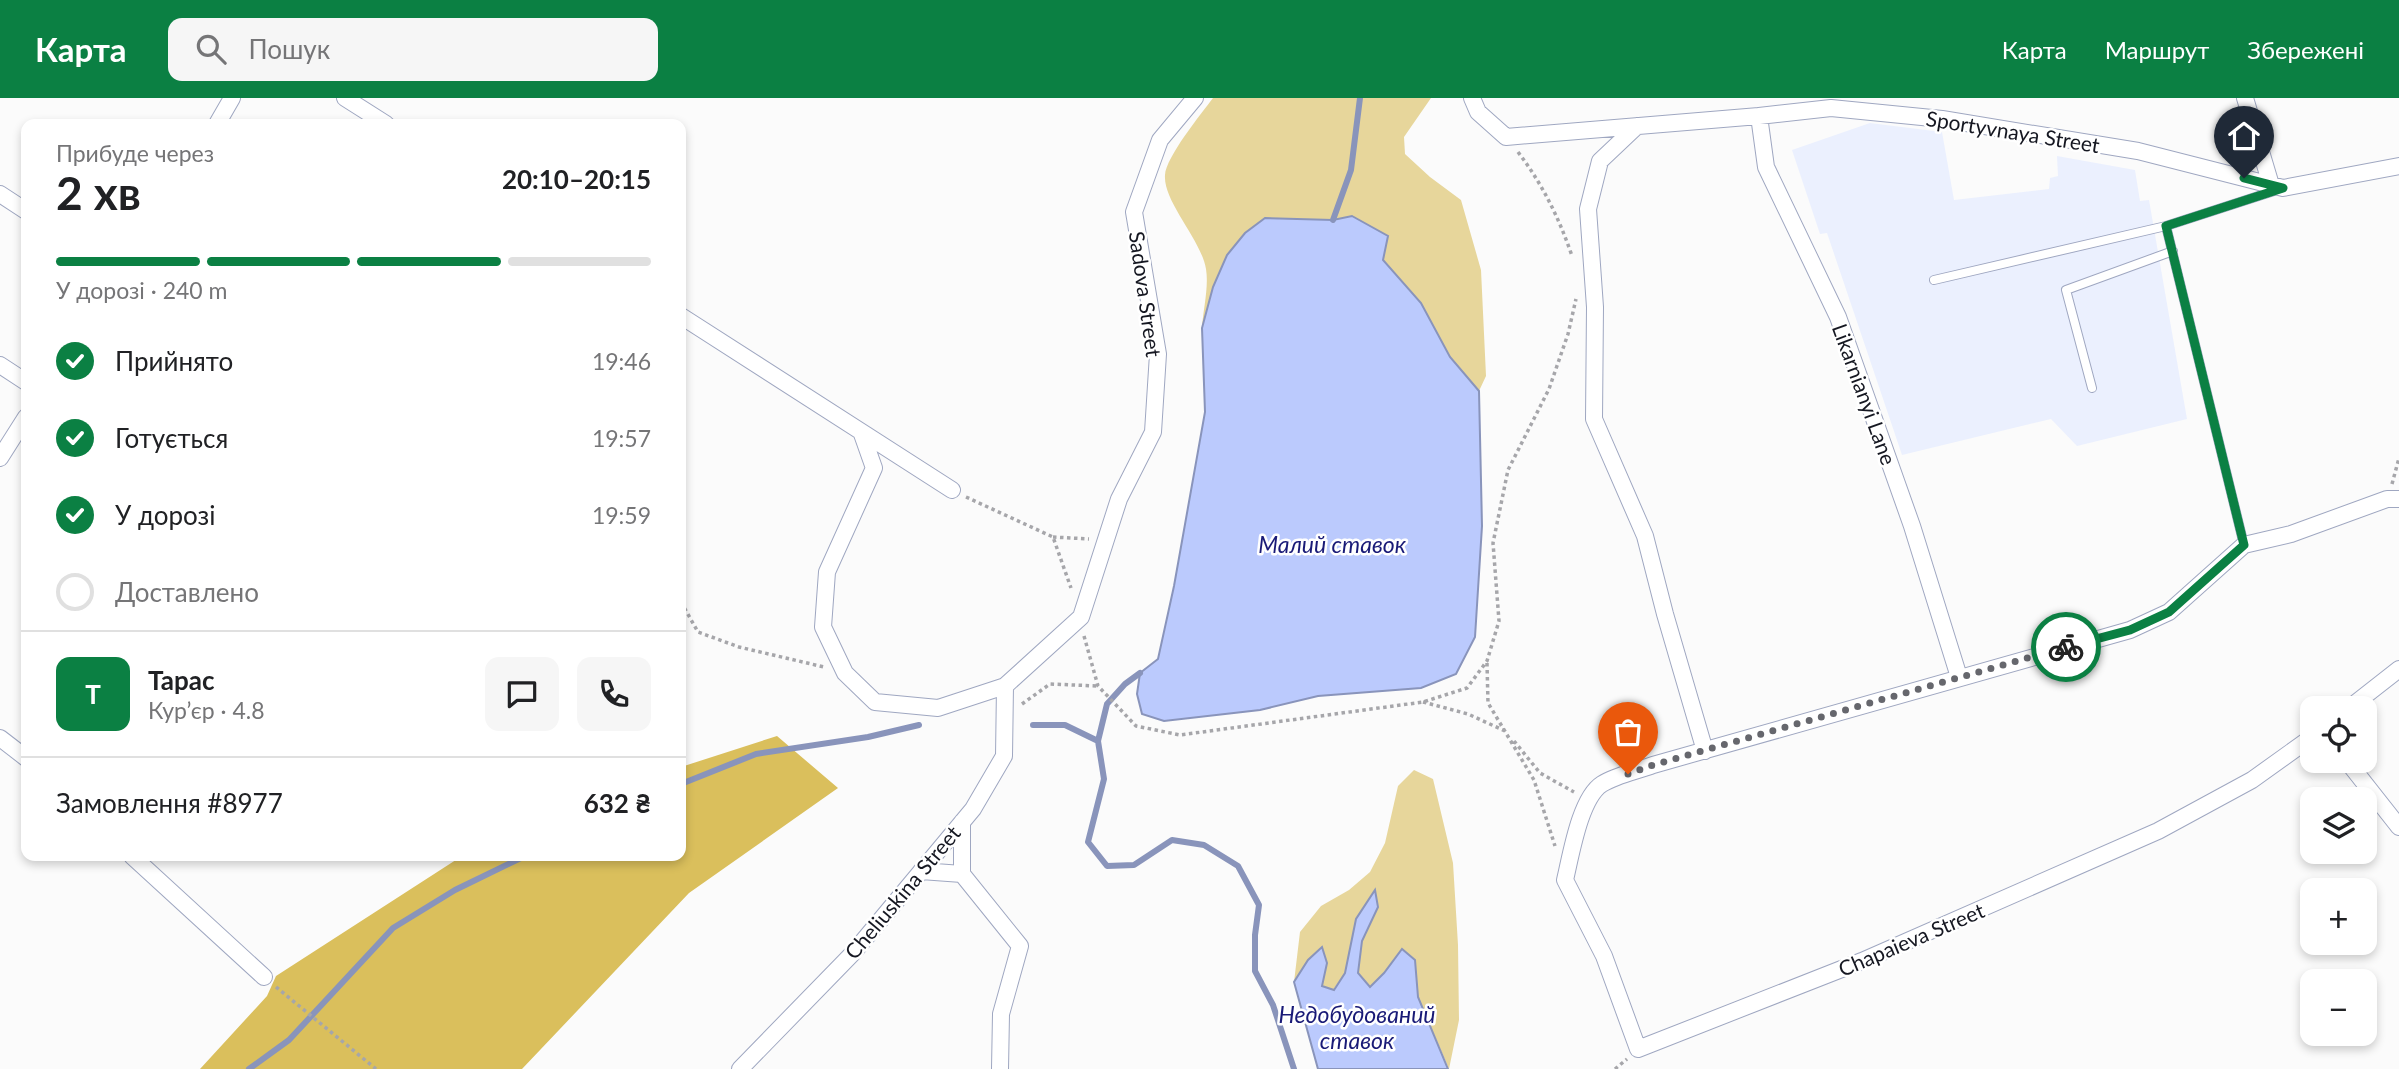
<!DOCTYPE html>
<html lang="uk">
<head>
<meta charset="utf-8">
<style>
  body { margin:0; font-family:Lato,sans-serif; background:#f6f6f6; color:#202124; height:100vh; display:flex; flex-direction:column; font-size:26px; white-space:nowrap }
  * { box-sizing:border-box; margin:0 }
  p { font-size:23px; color:#757577 }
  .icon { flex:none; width:38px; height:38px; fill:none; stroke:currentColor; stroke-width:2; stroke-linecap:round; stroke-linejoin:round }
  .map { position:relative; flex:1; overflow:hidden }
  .side { position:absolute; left:21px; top:21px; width:665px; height:742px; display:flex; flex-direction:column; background:#fff; border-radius:14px; box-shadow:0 4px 10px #0003 }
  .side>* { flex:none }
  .controls { position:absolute; left:2300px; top:598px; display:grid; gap:14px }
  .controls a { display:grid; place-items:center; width:77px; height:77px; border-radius:14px; background:#fff; box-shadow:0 4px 10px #0003; font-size:35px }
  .pin { position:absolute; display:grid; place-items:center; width:60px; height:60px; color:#fff; margin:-72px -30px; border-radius:50% 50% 50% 0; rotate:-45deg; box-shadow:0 0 7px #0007 }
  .pin .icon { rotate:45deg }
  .courier { position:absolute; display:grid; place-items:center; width:70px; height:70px; margin:-35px; border:5px solid #0b8043; border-radius:50%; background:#fff; color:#222; box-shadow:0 2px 9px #0007 }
  .headline em { font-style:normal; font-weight:700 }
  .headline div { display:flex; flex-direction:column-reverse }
  .headline { display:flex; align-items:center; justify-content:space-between; height:119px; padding:0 35px }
  h1 { font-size:46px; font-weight:700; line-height:52px }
  .bar { display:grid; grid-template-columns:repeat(4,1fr); gap:10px 7px; align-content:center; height:84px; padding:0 35px }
  .bar i { height:9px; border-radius:5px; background:#e0e0e0 }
  .bar .on { background:#0b8043 }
  .bar p { grid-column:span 4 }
  .line { display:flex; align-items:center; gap:18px; padding:0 35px; border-top:2px solid #e0e0e0 }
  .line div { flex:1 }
  .round { display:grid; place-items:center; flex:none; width:74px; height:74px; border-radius:14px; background:#f6f6f6 }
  ol { padding:0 35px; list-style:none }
  li { display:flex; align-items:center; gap:21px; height:77px }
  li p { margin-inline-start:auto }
  li .icon { padding:7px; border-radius:50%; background:#0b8043; color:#fff; stroke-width:4 }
  li:last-child { color:#757577 }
  li i { width:38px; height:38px; border:4px solid #e0e0e0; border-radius:50% }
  header { display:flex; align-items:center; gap:42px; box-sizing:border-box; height:98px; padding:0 35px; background:#0b8043; color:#fff }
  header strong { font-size:33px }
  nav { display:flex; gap:38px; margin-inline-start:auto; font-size:24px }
  .search { width:490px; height:63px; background:#f6f6f6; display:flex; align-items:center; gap:18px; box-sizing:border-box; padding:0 24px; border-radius:14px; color:#757577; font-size:26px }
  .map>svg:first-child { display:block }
  .built { fill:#ebf0fe }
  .green { fill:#e7d69b }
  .forest { fill:#dabf5c }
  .water { fill:#bbcafd; stroke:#8994bb; stroke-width:2 }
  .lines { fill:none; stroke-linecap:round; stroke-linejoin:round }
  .stream { stroke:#8994bb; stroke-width:6 }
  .lane-casing { stroke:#9fa7c1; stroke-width:10 }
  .street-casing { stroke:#9fa7c1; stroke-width:18 }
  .path { stroke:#a6a6aa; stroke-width:3.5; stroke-dasharray:3.5 3.5; stroke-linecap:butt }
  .lane { stroke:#fff; stroke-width:8 }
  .street { stroke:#fff; stroke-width:16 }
  .done { stroke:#66676d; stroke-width:7; stroke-dasharray:0 12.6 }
  .route { stroke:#0b8043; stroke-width:9 }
  .labels { text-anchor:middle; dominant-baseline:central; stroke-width:5; stroke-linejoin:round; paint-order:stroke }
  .street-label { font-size:21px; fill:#151721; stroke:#fff }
  .water-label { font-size:23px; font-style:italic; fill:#191a77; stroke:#fff }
</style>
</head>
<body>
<header>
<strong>Карта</strong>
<div class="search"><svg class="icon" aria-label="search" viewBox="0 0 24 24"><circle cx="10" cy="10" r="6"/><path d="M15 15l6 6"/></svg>Пошук</div>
<nav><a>Карта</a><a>Маршрут</a><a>Збережені</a></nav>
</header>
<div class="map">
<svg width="2399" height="971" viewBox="0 0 2399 971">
  <rect width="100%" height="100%" fill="#fbfbfb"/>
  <path class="built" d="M1870,25L1942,34L1954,102L2049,91L2050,80L2058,78L2057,58L2135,72L2140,103L2149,102L2187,321L2077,348L2051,321L1902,357L1827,135L1820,136L1792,52Z"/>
  <path class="green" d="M1213,0H1431L1404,39L1405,56L1430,79L1461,102L1481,172L1486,278L1479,293L1450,259L1421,205L1383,162L1352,118L1333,122L1265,120L1213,189L1202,230C1203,212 1209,189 1206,171C1201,141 1163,104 1165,77C1166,59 1201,16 1213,0Z
    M1414,672L1433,681L1453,765L1458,847L1459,922L1449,971L1418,899L1415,862L1384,875L1370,889L1358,875L1362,843L1378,809L1356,821L1345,875L1333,892L1322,888L1327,865L1294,884L1300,834L1321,808L1349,792L1370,774L1385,745L1398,688Z"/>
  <path class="forest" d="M777,638L838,690L689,795L522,971H200L267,898L276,878L462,758H681V669Z"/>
  <path class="water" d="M1352,118L1388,138L1383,162L1421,205L1450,259L1479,293L1482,428L1475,539L1456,576L1421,590L1318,598L1260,612L1164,623L1142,616L1137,596L1140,575L1158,561L1174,488L1205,314L1202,230L1213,189L1227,157L1245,135L1265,120L1333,122Z
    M1375,792L1378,809L1362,843L1358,875L1370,889L1384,875L1402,851L1415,862L1418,899L1448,971H1318L1294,884L1308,862L1322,849L1327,865L1322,888L1334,892L1345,875L1356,821Z"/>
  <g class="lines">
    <path class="stream" d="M1333,122L1351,72L1360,0
      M1140,575L1125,586L1107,606L1098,643L1104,681L1088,744L1107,768L1134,767L1172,742L1204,747L1238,768L1259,807L1255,837V873L1273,907L1294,971
      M1033,627H1065L1098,643
      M681,686L756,656L868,639L919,627
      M249,971L289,942L393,830L455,792L525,758"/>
    <g class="lane-casing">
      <path id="lane" d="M1934,182L2166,128
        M2092,290L2066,192L2173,153
        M2244,447L2166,128L2277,92"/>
    </g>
    <g class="street-casing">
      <path id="street" d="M345,0L386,26
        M1472,0L1478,14L1506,39L1759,18L1831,10L1942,21L2138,53L2283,90L2399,68
        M2245,0L2271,87
        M1759,18L1766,69L1838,219L1912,428L1959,579
        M217,26L232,0
        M1637,28L1600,63L1588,111L1595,209L1594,321L1645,438L1665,516L1705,653
        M0,96L26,113
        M681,218L952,392
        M0,267L26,284
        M862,336L874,370L827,474L823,529L845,575L875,604L938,610L1005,588L1081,519L1119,401L1153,334L1158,256L1134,114L1160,42L1195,0
        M0,360L26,319
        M2348,611L2399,571
        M2312,639L2252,682L2158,733L1862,863L1638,951L1604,858L1565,782C1571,757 1580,700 1602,686C1616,677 1637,673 1653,667L2130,532L2169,514L2244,447L2291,436L2387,401H2399
        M0,640L26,660
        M2347,663L2399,729
        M962,724V776L1020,848L1001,916L1000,971
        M132,758L264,879
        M921,773L962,776
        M740,971L853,855L973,711L1004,658L1005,588"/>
    </g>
    <path class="path" d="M1518,54C1543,87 1559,120 1572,158
      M2392,386L2399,360
      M966,399L1053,439L1071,490
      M1053,439L1089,441
      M681,504L698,534L739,549L824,569
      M1084,538L1098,588L1136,628L1180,637L1423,604L1467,590L1487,563L1499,523L1493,445L1508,372L1549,291L1568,236L1576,201
      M1487,565L1488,605L1534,682L1555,748
      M1423,604L1468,616L1505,633
      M1022,606L1050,586L1098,588
      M1514,643L1540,675L1574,694
      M276,889L376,971
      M1615,971L1627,961"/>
    <use href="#lane" class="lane"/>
    <use href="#street" class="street"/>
  </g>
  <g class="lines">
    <path class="done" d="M1628,676L1653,667L2066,549"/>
    <path class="route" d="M2066,549L2130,532L2169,514L2244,447L2166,128L2283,90L2244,80"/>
  </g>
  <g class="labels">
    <g class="street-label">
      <text transform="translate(2013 33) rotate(9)">Sportyvnaya Street</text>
      <text transform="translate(1146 196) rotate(82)">Sadova Street</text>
      <text transform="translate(1865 296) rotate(70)">Likarnianyi Lane</text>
      <text transform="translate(902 794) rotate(-50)">Cheliuskina Street</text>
      <text transform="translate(1911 841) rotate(-23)">Chapaieva Street</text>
    </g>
    <g class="water-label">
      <text x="1332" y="446">Малий ставок</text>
      <text x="1357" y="916">Недобудований<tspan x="1357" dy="26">ставок</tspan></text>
    </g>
  </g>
</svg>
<div class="controls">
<a><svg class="icon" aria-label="locate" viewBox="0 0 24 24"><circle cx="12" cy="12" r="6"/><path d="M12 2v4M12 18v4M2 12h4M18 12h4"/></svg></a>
<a><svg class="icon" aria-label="layers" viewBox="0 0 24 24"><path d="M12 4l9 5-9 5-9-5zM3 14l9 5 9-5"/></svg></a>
<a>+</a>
<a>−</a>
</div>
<div class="pin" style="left:1628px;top:676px;background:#ea580c"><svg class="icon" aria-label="bag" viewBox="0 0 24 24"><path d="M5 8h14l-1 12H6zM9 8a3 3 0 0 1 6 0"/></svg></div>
<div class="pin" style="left:2244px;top:80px;background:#1f2937"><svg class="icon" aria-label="home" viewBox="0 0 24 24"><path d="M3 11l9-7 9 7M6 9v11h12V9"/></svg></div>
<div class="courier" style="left:2066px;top:549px"><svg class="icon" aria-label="bike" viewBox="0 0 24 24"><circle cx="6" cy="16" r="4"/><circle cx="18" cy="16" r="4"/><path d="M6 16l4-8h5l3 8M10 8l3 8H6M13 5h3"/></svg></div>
<section class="side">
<div class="headline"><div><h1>2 хв</h1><p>Прибуде через</p></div><em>20:10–20:15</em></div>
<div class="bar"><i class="on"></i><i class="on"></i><i class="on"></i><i></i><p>У дорозі · 240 m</p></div>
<ol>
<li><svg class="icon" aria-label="check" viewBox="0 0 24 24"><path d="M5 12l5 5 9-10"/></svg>Прийнято<p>19:46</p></li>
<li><svg class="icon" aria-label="check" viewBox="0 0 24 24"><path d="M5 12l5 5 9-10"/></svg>Готується<p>19:57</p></li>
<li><svg class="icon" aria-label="check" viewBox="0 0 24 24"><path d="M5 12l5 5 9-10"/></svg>У дорозі<p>19:59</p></li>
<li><i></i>Доставлено</li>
</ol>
<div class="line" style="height:126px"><b class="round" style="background:#0b8043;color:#fff">Т</b><div><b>Тарас</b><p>Кур’єр · 4.8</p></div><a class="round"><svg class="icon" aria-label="chat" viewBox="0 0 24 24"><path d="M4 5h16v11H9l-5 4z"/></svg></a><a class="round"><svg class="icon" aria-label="phone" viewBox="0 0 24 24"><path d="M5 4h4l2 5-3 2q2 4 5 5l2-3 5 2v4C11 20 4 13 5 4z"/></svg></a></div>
<div class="line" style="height:91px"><div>Замовлення #8977</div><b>632 ₴</b></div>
</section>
</div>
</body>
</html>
